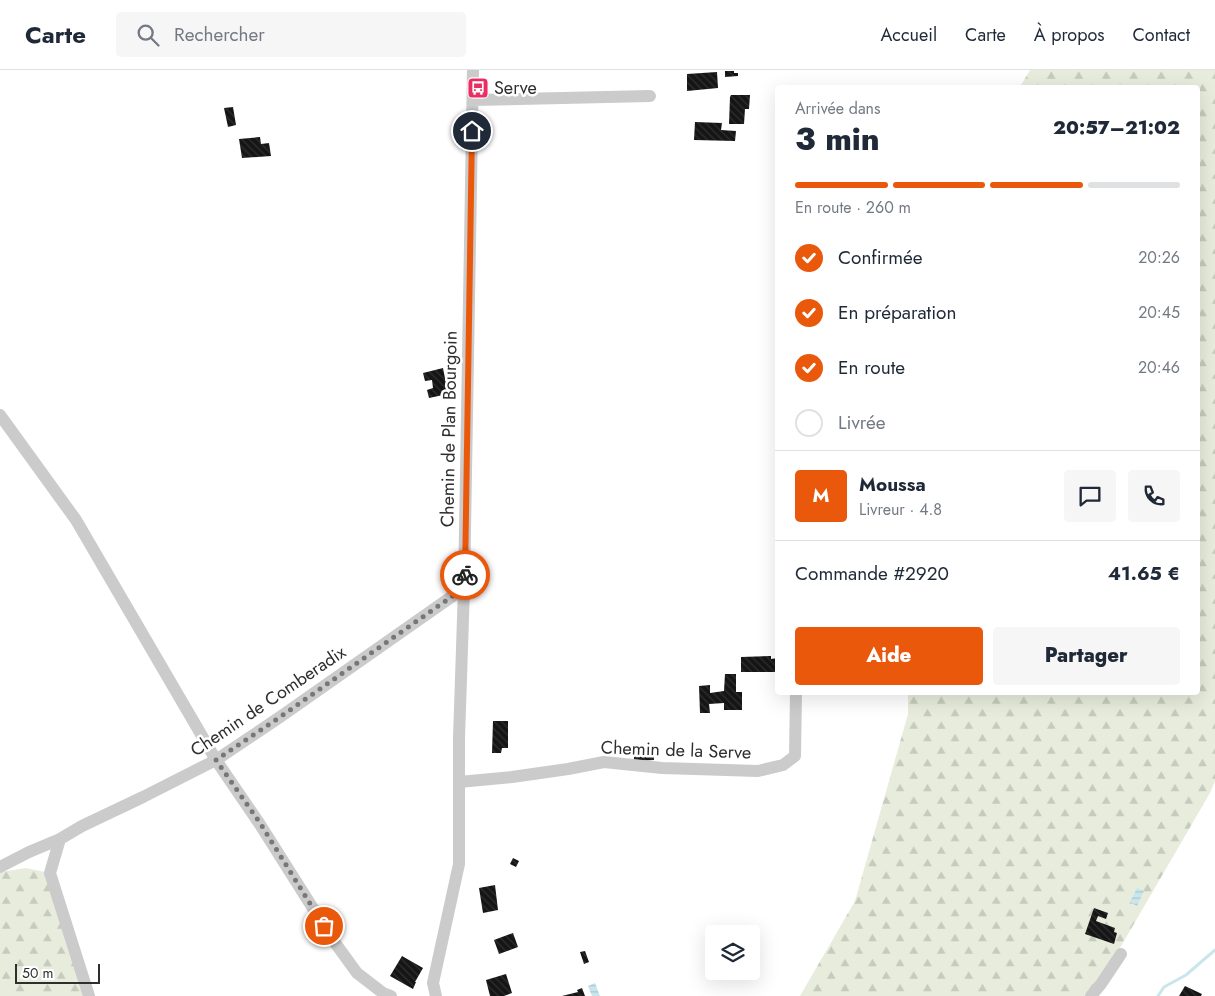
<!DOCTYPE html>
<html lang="fr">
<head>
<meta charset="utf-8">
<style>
  body { margin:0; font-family:Jost,sans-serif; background:#f6f6f7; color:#1f2937; height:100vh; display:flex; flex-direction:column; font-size:19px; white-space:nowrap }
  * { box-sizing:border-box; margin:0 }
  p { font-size:16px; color:#747a83 }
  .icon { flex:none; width:28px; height:28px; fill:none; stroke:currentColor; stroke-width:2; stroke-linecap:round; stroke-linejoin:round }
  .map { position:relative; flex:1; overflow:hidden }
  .side { position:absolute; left:775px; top:15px; width:425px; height:610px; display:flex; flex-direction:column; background:#fff; border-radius:5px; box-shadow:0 5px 20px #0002 }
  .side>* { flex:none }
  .fabs { position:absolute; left:705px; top:855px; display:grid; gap:10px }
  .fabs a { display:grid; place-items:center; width:55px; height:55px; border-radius:5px; background:#fff; box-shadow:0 5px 20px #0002; font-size:25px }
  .scale { position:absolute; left:15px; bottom:12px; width:85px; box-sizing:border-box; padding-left:5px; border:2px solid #2e2e2e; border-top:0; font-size:14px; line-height:18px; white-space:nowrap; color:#2e2e2e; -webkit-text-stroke:4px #fff; paint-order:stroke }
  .pin { position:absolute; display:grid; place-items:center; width:42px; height:42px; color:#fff; margin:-21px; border:2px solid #fff; border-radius:50%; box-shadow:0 1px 5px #0007 }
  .courier { position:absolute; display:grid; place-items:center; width:50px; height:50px; margin:-25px; border:4px solid #ea580c; border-radius:50%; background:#fff; color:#222; box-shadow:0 1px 6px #0007 }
  .head em { font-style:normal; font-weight:800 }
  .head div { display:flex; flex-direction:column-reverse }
  .head { display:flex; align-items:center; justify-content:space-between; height:85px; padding:0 20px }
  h1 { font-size:32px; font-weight:800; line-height:38px }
  .bar { display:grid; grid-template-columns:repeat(4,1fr); gap:8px 5px; align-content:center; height:60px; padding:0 20px }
  .bar i { height:6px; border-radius:4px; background:#e0e1e3 }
  .bar .active { background:#ea580c }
  .bar p { grid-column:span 4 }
  .line { display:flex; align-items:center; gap:12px; padding:0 20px; border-top:1px solid #e0e1e3 }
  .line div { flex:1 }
  .round { display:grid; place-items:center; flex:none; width:52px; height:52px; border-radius:5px; background:#f6f6f7 }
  ol { padding:0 20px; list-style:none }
  li { display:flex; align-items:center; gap:15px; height:55px }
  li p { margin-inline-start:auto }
  li .icon { padding:5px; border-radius:50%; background:#ea580c; color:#fff; stroke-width:4 }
  li:last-child { color:#747a83 }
  li i { width:28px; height:28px; border:2px solid #e0e1e3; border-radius:50% }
  .action { display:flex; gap:10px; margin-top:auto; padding:10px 20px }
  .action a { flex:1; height:58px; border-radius:5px; background:#ea580c; color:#fff; font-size:20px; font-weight:800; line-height:58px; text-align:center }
  .action a+a { background:#f6f6f7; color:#1f2937 }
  header { display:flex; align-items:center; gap:30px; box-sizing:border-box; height:70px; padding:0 25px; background:#fff; border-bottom:1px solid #e0e1e3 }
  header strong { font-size:24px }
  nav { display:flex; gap:28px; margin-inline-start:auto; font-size:18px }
  .search { width:350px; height:45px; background:#f6f6f7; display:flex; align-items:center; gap:12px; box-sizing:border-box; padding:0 18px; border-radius:5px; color:#747a83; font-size:19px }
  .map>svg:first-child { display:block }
  .forest { fill:url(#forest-firs) }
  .water { fill:url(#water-rules) }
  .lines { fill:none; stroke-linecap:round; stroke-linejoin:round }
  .stream { stroke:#c8e6ec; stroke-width:3 }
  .building { fill:url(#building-back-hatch) }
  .minor { stroke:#cbcbcb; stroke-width:12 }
  .done { stroke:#777; stroke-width:5; stroke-dasharray:0 9 }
  .route { stroke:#ea580c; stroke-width:6 }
  .labels { text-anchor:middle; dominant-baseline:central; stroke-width:5; stroke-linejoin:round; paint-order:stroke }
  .poi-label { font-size:18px; fill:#2e2e2e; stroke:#fff; text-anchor:start }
  .street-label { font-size:18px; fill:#2e2e2e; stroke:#fff }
</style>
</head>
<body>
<header>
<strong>Carte</strong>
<div class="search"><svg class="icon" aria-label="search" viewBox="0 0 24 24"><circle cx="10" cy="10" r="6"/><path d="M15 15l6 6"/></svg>Rechercher</div>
<nav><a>Accueil</a><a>Carte</a><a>À propos</a><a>Contact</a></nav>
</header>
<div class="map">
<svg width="1215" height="926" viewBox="0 0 1215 926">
  <defs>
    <pattern id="forest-firs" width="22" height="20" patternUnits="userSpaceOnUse" patternTransform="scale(1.25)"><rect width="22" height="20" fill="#e8ecdc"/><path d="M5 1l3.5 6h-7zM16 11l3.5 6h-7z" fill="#c7cbbd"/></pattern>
    <pattern id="water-rules" width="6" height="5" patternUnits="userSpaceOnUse" patternTransform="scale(1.25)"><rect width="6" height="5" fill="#c8e6ec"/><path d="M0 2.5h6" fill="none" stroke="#acc6cb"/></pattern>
    <pattern id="building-back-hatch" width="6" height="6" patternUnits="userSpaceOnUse" patternTransform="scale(1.25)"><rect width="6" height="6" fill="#151515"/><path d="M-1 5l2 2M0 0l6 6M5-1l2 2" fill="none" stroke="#2f2f2f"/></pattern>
  </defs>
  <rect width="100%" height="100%" fill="#fff"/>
  <path class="forest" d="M1030,0H1215V711L1210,723L1092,926H800L855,831L908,644V623L1198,622V18L1020,17Z
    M26,798L50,803L89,926H0V802Z"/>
  <path class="water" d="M1137,818L1144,821L1137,836L1130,832Z
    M595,913L600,926H592L588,916Z"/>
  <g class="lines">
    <path class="stream" d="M1158,926L1164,917L1186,905L1215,880"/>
  </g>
  <path class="building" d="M725,1H734V3H738V6L725,7Z
    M717,2L718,18L687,21V4Z
    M731,25H750L749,39H745L744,54H729L730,27Z
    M233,37L236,55L228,57L224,38Z
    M695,52L722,53L721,60L736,61L735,71L694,70Z
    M260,67L261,74L269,73L271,86L242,88L239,69Z
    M443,298L448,324L429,328L427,320L433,318L432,310L425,311L423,303Z
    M771,586V589L778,588V602H741V587Z
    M725,604H736V622H742V640H724V633L709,634L710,643H700L699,616L710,615V623L724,621Z
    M493,651H508V678H502L501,683H492Z
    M653,676L654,690L634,691V677Z
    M513,788L519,791L516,797L510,794Z
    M495,815L498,840L483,843L479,818Z
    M1094,838L1108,843L1106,849L1098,846L1096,851L1115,858L1114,862L1117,863L1114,874L1085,864Z
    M513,863L518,877L499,884L494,870Z
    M585,881L589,892L584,894L580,882Z
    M402,886L423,898L415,912H416L413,919L390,906Z
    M506,904L512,923L504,926H490L486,910Z
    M1185,916L1202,924L1201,926H1179Z
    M582,918L585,926H562L578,922L577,920Z"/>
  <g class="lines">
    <path class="minor" d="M473,30L650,26
      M0,345L76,450L216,690L259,753L333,870L357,903L383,923L391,926
      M459,712L512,707L568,699L604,692L662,698L758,701L783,695L795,686L796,622
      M60,769L50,803L89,926
      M0,797L29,782L60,769L82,756L143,727L216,690L280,647L464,518
      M436,926L433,913L459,794V668L464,518L473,0
      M1091,926L1101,914L1121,884"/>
  </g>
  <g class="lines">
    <path class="done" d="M324,856L260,753L216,690L280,647L464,518L465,505"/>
    <path class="route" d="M465,505L472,61"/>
  </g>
  <defs>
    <g id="bus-square" transform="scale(1.125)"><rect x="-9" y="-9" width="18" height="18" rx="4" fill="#e82e63" stroke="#fff"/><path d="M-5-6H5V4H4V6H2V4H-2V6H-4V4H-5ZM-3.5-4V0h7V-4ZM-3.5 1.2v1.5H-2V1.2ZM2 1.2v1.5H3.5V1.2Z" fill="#fff"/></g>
  </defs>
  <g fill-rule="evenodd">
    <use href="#bus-square" x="478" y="18"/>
  </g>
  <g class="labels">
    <g class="poi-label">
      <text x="494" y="18">Serve</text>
    </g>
    <g class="street-label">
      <text transform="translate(449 359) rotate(-89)">Chemin de Plan Bourgoin</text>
      <text transform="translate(268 631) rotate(-34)">Chemin de Comberadix</text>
      <text transform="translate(676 680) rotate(2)">Chemin de la Serve</text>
    </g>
  </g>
</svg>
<div class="fabs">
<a><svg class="icon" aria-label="layers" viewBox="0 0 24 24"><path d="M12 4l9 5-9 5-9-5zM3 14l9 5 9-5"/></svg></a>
</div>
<div class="scale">50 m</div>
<div class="pin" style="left:324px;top:856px;background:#ea580c"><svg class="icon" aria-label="bag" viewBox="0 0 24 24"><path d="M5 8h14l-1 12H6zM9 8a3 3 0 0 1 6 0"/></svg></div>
<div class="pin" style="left:472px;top:61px;background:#1f2937"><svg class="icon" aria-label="home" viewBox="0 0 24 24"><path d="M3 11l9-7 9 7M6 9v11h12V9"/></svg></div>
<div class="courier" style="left:465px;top:505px"><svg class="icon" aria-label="bike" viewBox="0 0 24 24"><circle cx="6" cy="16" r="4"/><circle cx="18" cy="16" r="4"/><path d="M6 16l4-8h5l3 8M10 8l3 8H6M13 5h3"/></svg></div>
<section class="side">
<div class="head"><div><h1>3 min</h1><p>Arrivée dans</p></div><em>20:57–21:02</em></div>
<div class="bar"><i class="active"></i><i class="active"></i><i class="active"></i><i></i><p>En route · 260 m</p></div>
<ol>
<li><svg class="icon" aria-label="check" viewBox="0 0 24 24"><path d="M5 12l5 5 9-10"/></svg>Confirmée<p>20:26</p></li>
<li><svg class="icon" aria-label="check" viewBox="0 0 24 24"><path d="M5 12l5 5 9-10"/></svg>En préparation<p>20:45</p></li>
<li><svg class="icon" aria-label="check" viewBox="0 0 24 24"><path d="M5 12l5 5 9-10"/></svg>En route<p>20:46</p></li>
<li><i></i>Livrée</li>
</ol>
<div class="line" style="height:90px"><b class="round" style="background:#ea580c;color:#fff">M</b><div><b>Moussa</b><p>Livreur · 4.8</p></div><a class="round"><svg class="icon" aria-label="chat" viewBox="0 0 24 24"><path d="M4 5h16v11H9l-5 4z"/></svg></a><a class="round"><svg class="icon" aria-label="phone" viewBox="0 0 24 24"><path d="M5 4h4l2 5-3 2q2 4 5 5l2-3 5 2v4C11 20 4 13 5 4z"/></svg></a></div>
<div class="line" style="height:65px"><div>Commande #2920</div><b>41.65 €</b></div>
<div class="action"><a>Aide</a><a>Partager</a></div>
</section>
</div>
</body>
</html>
